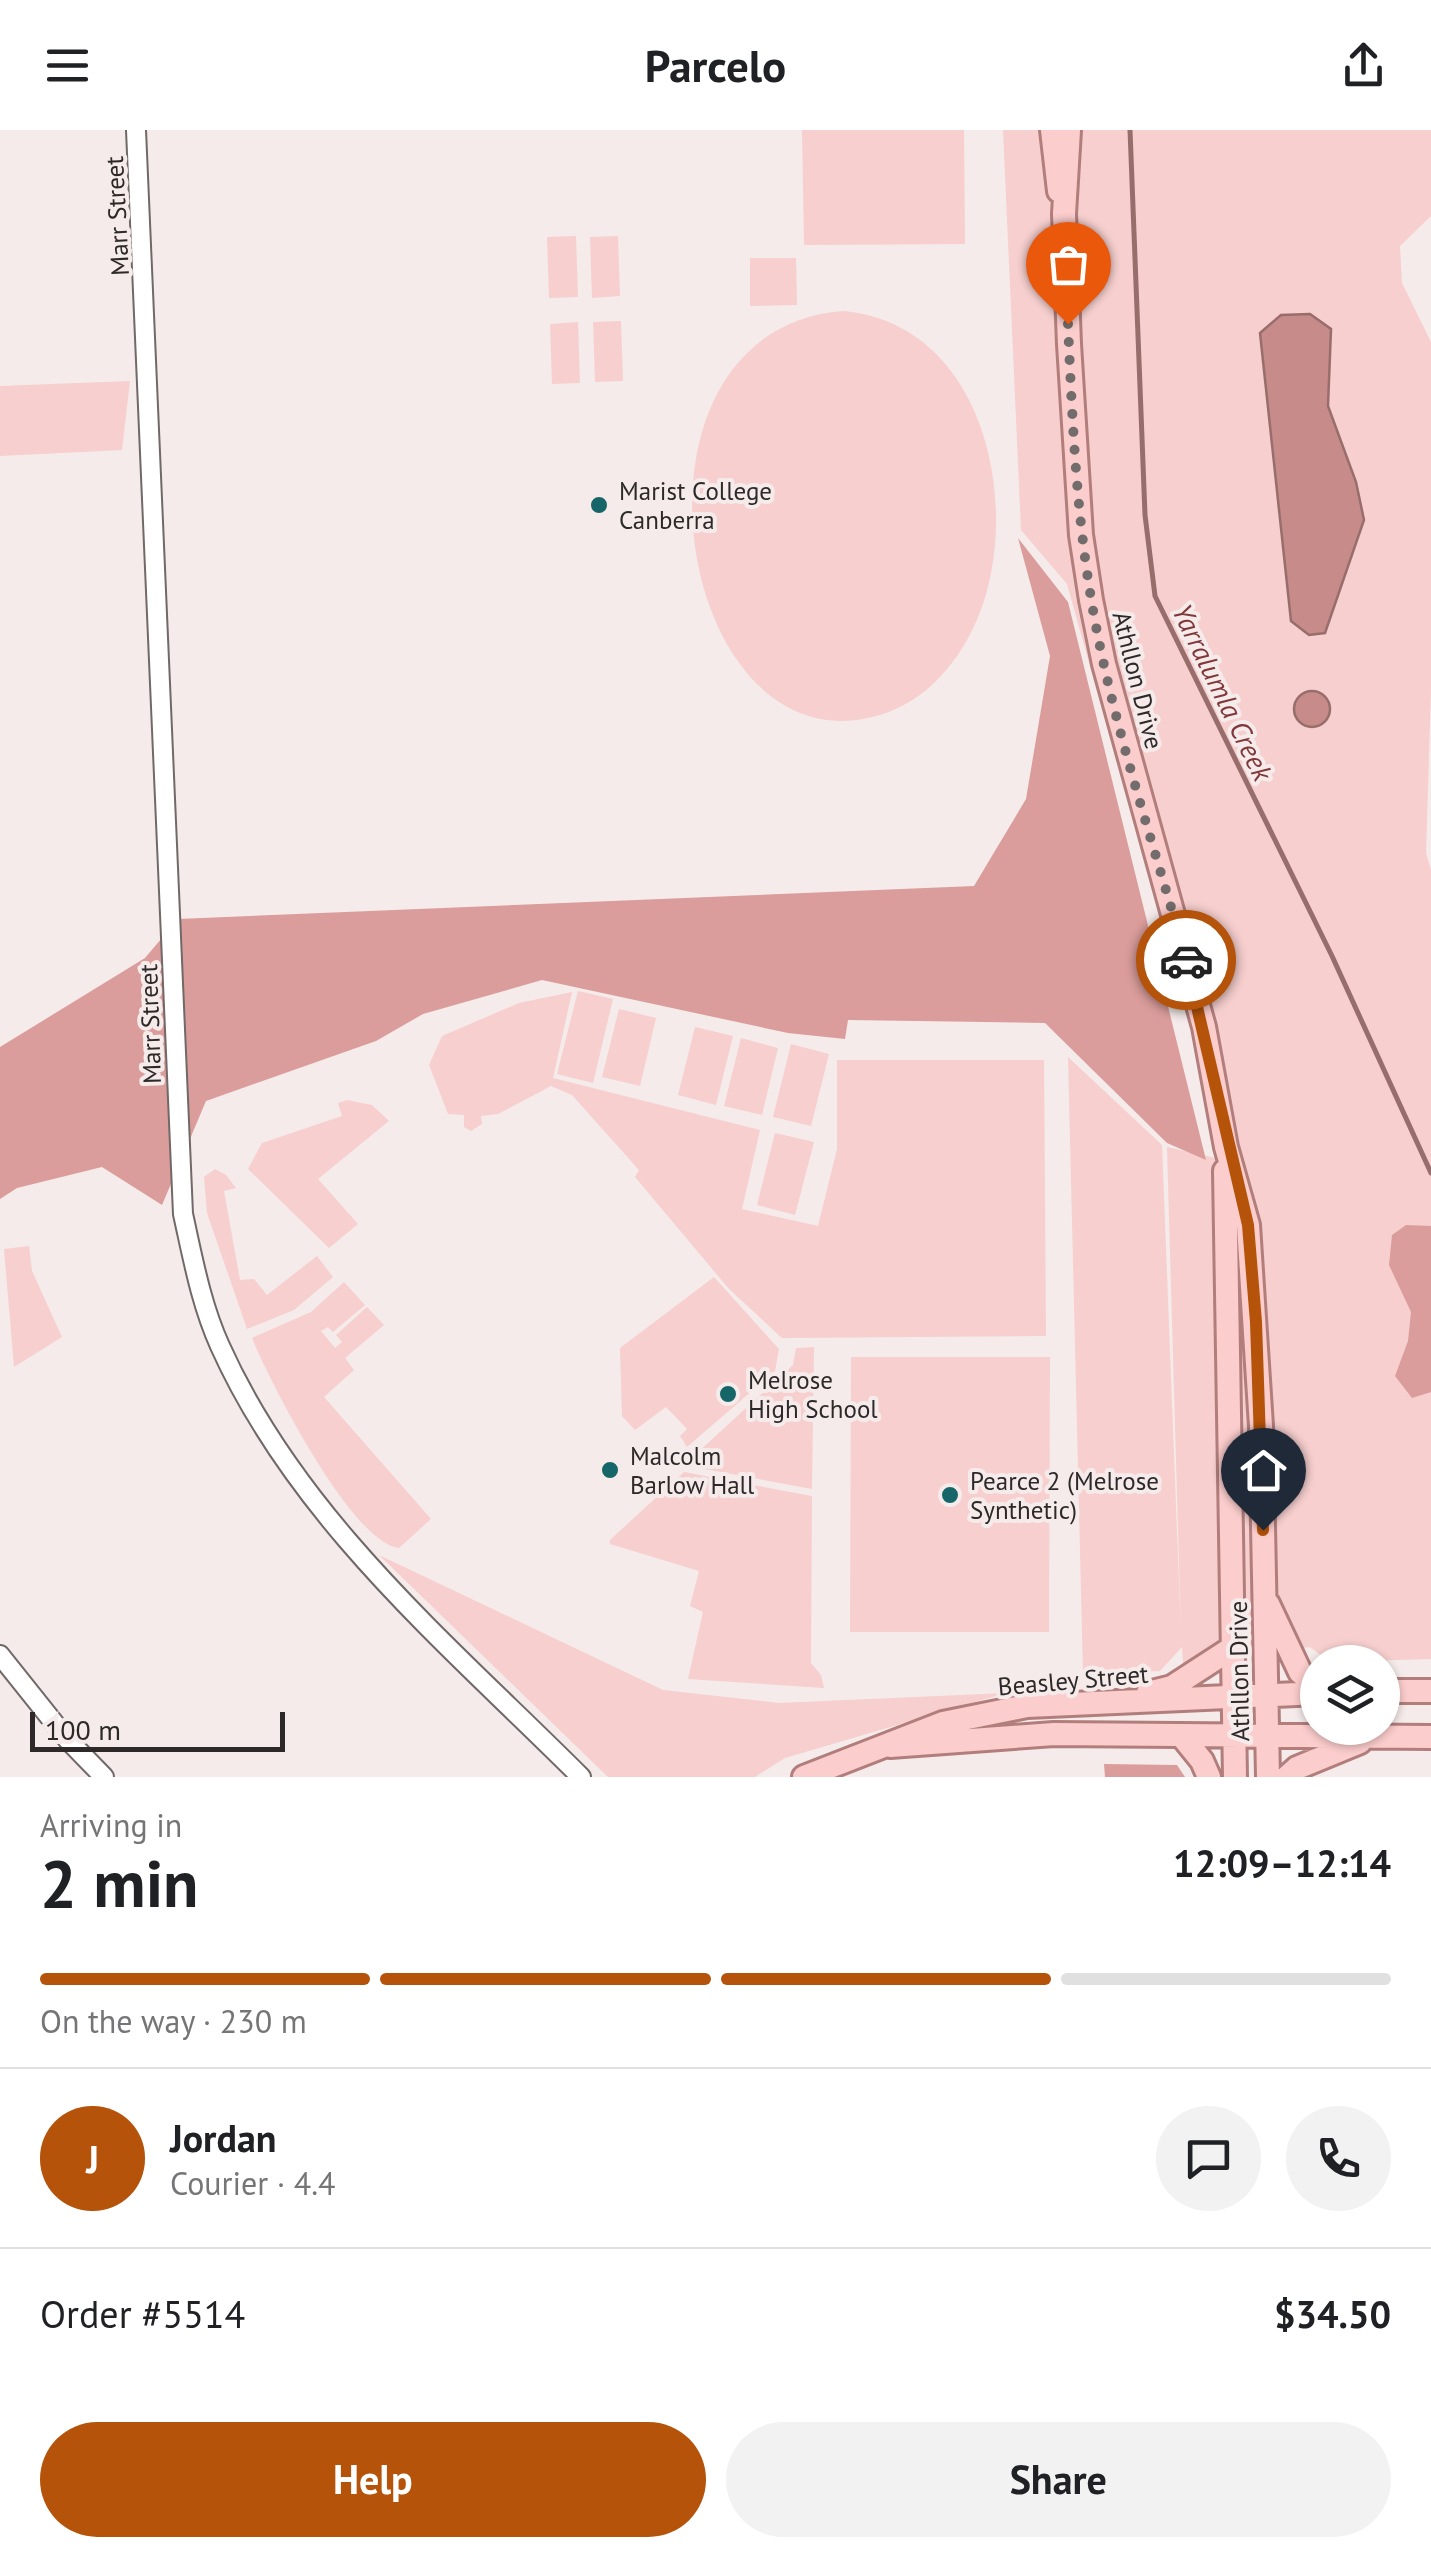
<!DOCTYPE html>
<html lang="en">
<head>
<meta charset="utf-8">
<style>
  body { margin:0; font-family:"PT Sans",sans-serif; background:#f2f2f2; color:#202124; height:100vh; display:flex; flex-direction:column; font-size:38px; white-space:nowrap }
  * { box-sizing:border-box; margin:0 }
  p { font-size:32px; color:#757577 }
  .icon { flex:none; width:55px; height:55px; fill:none; stroke:currentColor; stroke-width:2; stroke-linecap:round; stroke-linejoin:round }
  .map { position:relative; height:1647px; overflow:hidden }
  .sheet { display:flex; flex-direction:column; background:#fff; flex:1 }
  .sheet>* { flex:none }
  .controls { position:absolute; left:1300px; top:1515px; display:grid; gap:20px }
  .controls a { display:grid; place-items:center; width:100px; height:100px; border-radius:50%; background:#fff; box-shadow:0 2px 8px #0004; font-size:50px }
  .scale { position:absolute; left:30px; bottom:25px; width:255px; box-sizing:border-box; padding-left:10px; border:5px solid #2c2928; border-top:0; font-size:28px; line-height:35px; white-space:nowrap; color:#2c2928; -webkit-text-stroke:8px #f5ebea; paint-order:stroke }
  .pin { position:absolute; display:grid; place-items:center; width:85px; height:85px; color:#fff; margin:-102px -42px; border-radius:50% 50% 50% 0; rotate:-45deg; box-shadow:0 0 10px #0007 }
  .pin .icon { rotate:45deg }
  .courier { position:absolute; display:grid; place-items:center; width:100px; height:100px; margin:-50px; border:8px solid #b45309; border-radius:50%; background:#fff; color:#222; box-shadow:0 2px 12px #0007 }
  .overview em { font-style:normal; font-weight:800 }
  .overview div { display:flex; flex-direction:column-reverse }
  .overview { display:flex; align-items:center; justify-content:space-between; height:170px; padding:0 40px }
  h1 { font-size:65px; font-weight:800; line-height:75px }
  .bar { display:grid; grid-template-columns:repeat(4,1fr); gap:15px 10px; align-content:center; height:120px; padding:0 40px }
  .bar i { height:12px; border-radius:8px; background:#e0e0e0 }
  .bar .active { background:#b45309 }
  .bar p { grid-column:span 4 }
  .line { display:flex; align-items:center; gap:25px; padding:0 40px; border-top:2px solid #e0e0e0 }
  .line div { flex:1 }
  .round { display:grid; place-items:center; flex:none; width:105px; height:105px; border-radius:52px; background:#f2f2f2 }
  .cta { display:flex; gap:20px; margin-top:auto; padding:20px 40px }
  .cta a { flex:1; height:115px; border-radius:60px; background:#b45309; color:#fff; font-size:40px; font-weight:800; line-height:115px; text-align:center }
  .cta a+a { background:#f2f2f2; color:#202124 }
  header { display:flex; justify-content:space-between; align-items:center; height:130px; padding:0 40px; background:#fff; font-size:45px; font-weight:800 }
  .map>svg:first-child { display:block }
  .green { fill:#f6cfce }
  .forest { fill:#da9d9b }
  .water { fill:#c78c8a; stroke:#986e6d; stroke-width:2.5 }
  .lines { fill:none; stroke-linecap:round; stroke-linejoin:round }
  .stream { stroke:#986e6d; stroke-width:5 }
  .minor-casing { stroke:#716868; stroke-width:22 }
  .major-casing { stroke:#b17e7c; stroke-width:28 }
  .minor { stroke:#fff; stroke-width:18 }
  .major { stroke:#fbcdcc; stroke-width:22 }
  .done { stroke:#726d6c; stroke-width:10; stroke-dasharray:0 18 }
  .route { stroke:#b45309; stroke-width:12 }
  .poi-dot { fill:#166569; stroke:#f5ebea; stroke-width:4 }
  .labels { text-anchor:middle; dominant-baseline:central; stroke-width:8; stroke-linejoin:round; paint-order:stroke }
  .street-label { font-size:25px; fill:#2c2928; stroke:#f5ebea }
  .poi-label { font-size:25px; fill:#2c2928; stroke:#f5ebea; text-anchor:start }
  .water-label { font-size:28px; font-style:italic; fill:#82383a; stroke:#f5ebea }
</style>
</head>
<body>
<header><svg class="icon" aria-label="menu" viewBox="0 0 24 24"><path d="M4 6h16M4 12h16M4 18h16"/></svg>Parcelo<svg class="icon" aria-label="share" viewBox="0 0 24 24"><path d="M12 15V3M7 8l5-5 5 5M5 13v7h14v-7"/></svg></header>
<div class="map">
<svg width="1431" height="1647" viewBox="0 0 1431 1647">
  <rect width="100%" height="100%" fill="#f5ebea"/>
  <path class="green" d="M802,0H964L965,114L804,115Z
    M1003,0H1431V86L1400,116L1402,153L1431,212V559L1426,723L1431,740V1529L1330,1532L1310,1517L1183,1533L1182,1517L1160,1541L1083,1544L1068,927L1162,1015L1181,1504L1167,1017L1220,1029L1204,945L1067,454L1021,400Z
    M576,106L578,167L549,168L547,107Z
    M618,106L620,166L592,168L590,107Z
    M750,128H796L797,175L750,176Z
    M843,181C980,193 1020,363 983,474C967,521 934,566 886,583C676,656 601,200 843,181Z
    M621,191L623,251L595,252L593,192Z
    M578,192L580,253L552,254L550,194Z
    M130,251L122,320L0,326V256Z
    M578,861L613,869L593,953L557,944Z
    M572,862L553,948L760,1000L742,1079L818,1096L837,1019V930H1044L1046,1206L782,1208L729,1159L635,1047L639,1040L572,965L551,956L498,984L481,986L482,994L471,1001L464,997V985L448,984L429,935L442,906L519,873Z
    M619,879L656,888L640,956L602,947Z
    M695,897L733,906L716,975L678,965Z
    M741,908L778,918L762,985L724,976Z
    M791,914L829,924L811,996L773,987Z
    M347,970L372,975L389,991L318,1049L358,1094L329,1118L248,1039L262,1013L342,986L338,973Z
    M775,1003L814,1012L795,1085L757,1075Z
    M215,1039L226,1045L236,1058L224,1061L240,1150L254,1149L267,1165L317,1126L333,1147L294,1180L247,1199L207,1083L204,1047Z
    M29,1116L32,1141L62,1207L14,1237L4,1119Z
    M714,1147L779,1219L775,1241L687,1317L680,1306L687,1299L666,1277L635,1300L622,1286L620,1218Z
    M344,1152L365,1175L333,1202L328,1197L321,1201L335,1218L342,1212L336,1205L367,1177L384,1195L345,1228L354,1240L324,1267L431,1389L399,1418C352,1413 270,1252 252,1208L311,1182Z
    M814,1217L812,1359L684,1335L793,1235L796,1218Z
    M851,1227H1050L1049,1502H850Z
    M684,1342L812,1366L811,1533L821,1545L824,1558L688,1549L703,1482L690,1476L699,1441L610,1414V1410Z
    M379,1425L663,1560L779,1573L1006,1563L785,1628L755,1647H608Z"/>
  <path class="forest" d="M1018,408L1068,472L1206,1030L1167,1013L1045,893L848,890L845,909L788,903L542,850L423,884L376,911L206,971L162,1075L102,1037L17,1058L0,1069V917L145,828L178,789L974,756L1026,669L1050,526Z
    M1406,1095L1431,1096V1262L1412,1268L1395,1246L1408,1211L1411,1182L1389,1135L1392,1105Z
    M1104,1634L1177,1635L1185,1647H1105Z"/>
  <path class="water" d="M1310,184L1331,199L1328,276L1356,352L1364,390L1325,503L1309,505L1291,491L1260,203L1281,185Z
    M1294 579a18 18 0 1 1 36 0a18 18 0 1 1-36 0Z"/>
  <g class="lines">
    <path class="stream" d="M1130,0L1145,385L1155,466L1332,826L1431,1043"/>
    <g class="minor-casing">
      <path id="minor" d="M136,0L183,1084C193,1129 201,1174 220,1216C298,1390 449,1515 581,1647
        M0,1525L67,1609L104,1647"/>
    </g>
    <g class="major-casing">
      <path id="major" d="M1052,0L1059,61
        M1069,0L1064,84L1069,214L1081,405L1091,470L1104,534L1204,897L1226,1017L1248,1095L1261,1296L1268,1647
        M1225,1041L1235,1647
        M1268,1474L1300,1542L1318,1558
        M1382,1561H1431
        M1148,1563L1172,1557L1232,1518
        M1181,1605L1202,1631L1209,1647
        M890,1616L1054,1604L1431,1607
        M804,1647L943,1593L1027,1576L1318,1563
        M1287,1647L1297,1638L1360,1612"/>
    </g>
    <use href="#minor" class="minor"/>
    <use href="#major" class="major"/>
  </g>
  <g class="lines">
    <path class="done" d="M1068,194C1072,285 1076,378 1091,468C1111,591 1153,710 1186,830"/>
    <path class="route" d="M1186,830L1248,1095L1256,1192L1263,1400"/>
  </g>
  <g class="poi-dot">
    <circle cx="599" cy="375" r="10"/>
    <circle cx="728" cy="1264" r="10"/>
    <circle cx="610" cy="1340" r="10"/>
    <circle cx="950" cy="1365" r="10"/>
  </g>
  <g class="labels">
    <g class="street-label">
      <text transform="translate(117 86) rotate(-93)">Marr Street</text>
      <text transform="translate(1138 550) rotate(76)">Athllon Drive</text>
      <text transform="translate(150 894) rotate(-92)">Marr Street</text>
      <text transform="translate(1239 1541) rotate(-91)">Athllon Drive</text>
      <text transform="translate(1073 1550) rotate(-5)">Beasley Street</text>
    </g>
    <g class="poi-label">
      <text x="619" y="361">Marist College<tspan x="619" dy="29">Canberra</tspan></text>
      <text x="748" y="1250">Melrose<tspan x="748" dy="29">High School</tspan></text>
      <text x="630" y="1326">Malcolm<tspan x="630" dy="29">Barlow Hall</tspan></text>
      <text x="970" y="1351">Pearce 2 (Melrose<tspan x="970" dy="29">Synthetic)</tspan></text>
    </g>
    <g class="water-label">
      <text transform="translate(1223 562) rotate(64)">Yarralumla Creek</text>
    </g>
  </g>
</svg>
<div class="controls">
<a><svg class="icon" aria-label="layers" viewBox="0 0 24 24"><path d="M12 4l9 5-9 5-9-5zM3 14l9 5 9-5"/></svg></a>
</div>
<div class="scale">100 m</div>
<div class="pin" style="left:1068px;top:194px;background:#ea580c"><svg class="icon" aria-label="bag" viewBox="0 0 24 24"><path d="M5 8h14l-1 12H6zM9 8a3 3 0 0 1 6 0"/></svg></div>
<div class="pin" style="left:1263px;top:1400px;background:#1f2937"><svg class="icon" aria-label="home" viewBox="0 0 24 24"><path d="M3 11l9-7 9 7M6 9v11h12V9"/></svg></div>
<div class="courier" style="left:1186px;top:830px"><svg class="icon" aria-label="car" viewBox="0 0 24 24"><path d="M5 17H2v-5l4-1 3-4h7l3 4 3 1v5h-3M9 17h6M6 11h13"/><circle cx="7" cy="17" r="2"/><circle cx="17" cy="17" r="2"/></svg></div>
</div>
<section class="sheet">
<div class="overview"><div><h1>2 min</h1><p>Arriving in</p></div><em>12:09–12:14</em></div>
<div class="bar"><i class="active"></i><i class="active"></i><i class="active"></i><i></i><p>On the way · 230 m</p></div>
<div class="line" style="height:180px"><b class="round" style="background:#b45309;color:#fff">J</b><div><b>Jordan</b><p>Courier · 4.4</p></div><a class="round"><svg class="icon" aria-label="chat" viewBox="0 0 24 24"><path d="M4 5h16v11H9l-5 4z"/></svg></a><a class="round"><svg class="icon" aria-label="phone" viewBox="0 0 24 24"><path d="M5 4h4l2 5-3 2q2 4 5 5l2-3 5 2v4C11 20 4 13 5 4z"/></svg></a></div>
<div class="line" style="height:130px"><div>Order #5514</div><b>$34.50</b></div>
<div class="cta"><a>Help</a><a>Share</a></div>
</section>
</body>
</html>
